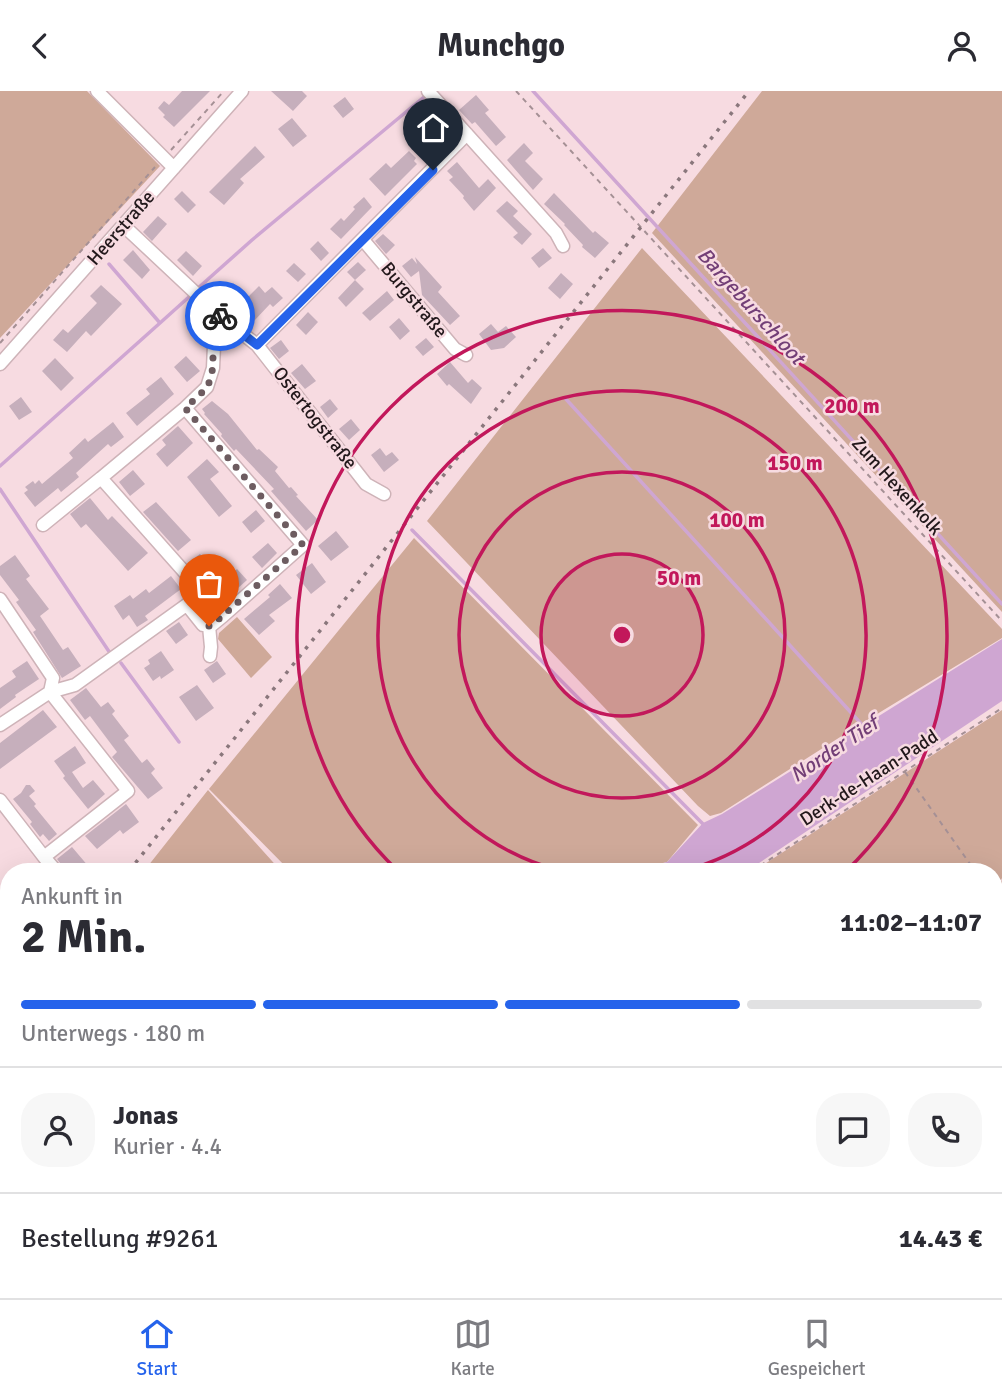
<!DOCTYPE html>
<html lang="de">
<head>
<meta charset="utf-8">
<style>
  body { margin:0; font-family:Signika,sans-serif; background:#f7f7f7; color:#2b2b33; height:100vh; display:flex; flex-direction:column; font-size:26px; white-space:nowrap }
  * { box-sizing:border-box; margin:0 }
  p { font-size:23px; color:#7c7c81 }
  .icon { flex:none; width:38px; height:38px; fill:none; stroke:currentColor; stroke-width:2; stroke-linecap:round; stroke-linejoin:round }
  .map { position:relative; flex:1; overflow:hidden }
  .details { position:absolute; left:0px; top:772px; width:1003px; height:436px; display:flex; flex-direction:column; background:#fff; border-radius:28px 28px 0 0; box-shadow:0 7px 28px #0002 }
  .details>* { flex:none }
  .pin { position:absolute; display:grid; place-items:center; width:60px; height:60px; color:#fff; margin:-72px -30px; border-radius:50% 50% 50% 0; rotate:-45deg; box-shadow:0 0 7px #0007 }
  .pin .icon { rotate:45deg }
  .courier { position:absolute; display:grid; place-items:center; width:70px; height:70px; margin:-35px; border:5px solid #2563eb; border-radius:50%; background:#fff; color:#222; box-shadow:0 2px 9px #0007 }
  .overview em { font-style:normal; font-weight:800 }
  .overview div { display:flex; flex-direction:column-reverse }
  .overview { display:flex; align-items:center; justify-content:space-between; height:119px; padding:0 21px }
  h1 { font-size:46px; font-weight:800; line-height:52px }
  .bar { display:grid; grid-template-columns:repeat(4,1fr); gap:10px 7px; align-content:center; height:84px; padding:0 21px }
  .bar i { height:9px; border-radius:5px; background:#e1e1e2 }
  .bar .selected { background:#2563eb }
  .bar p { grid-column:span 4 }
  .line { display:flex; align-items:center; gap:18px; padding:0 21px; border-top:2px solid #e1e1e2 }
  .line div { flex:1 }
  .round { display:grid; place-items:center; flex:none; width:74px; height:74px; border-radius:28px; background:#f7f7f7 }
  header { display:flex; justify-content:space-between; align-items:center; height:91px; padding:0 21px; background:#fff; font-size:32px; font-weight:800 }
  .tab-bar { display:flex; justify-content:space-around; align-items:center; height:98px; border-top:2px solid #e1e1e2; background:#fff; font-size:19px; color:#7c7c81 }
  .tab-bar a { display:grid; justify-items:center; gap:4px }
  .tab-bar .selected { color:#2563eb }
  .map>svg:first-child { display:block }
  .green { fill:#cfa999 }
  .water { fill:#cfa6d2 }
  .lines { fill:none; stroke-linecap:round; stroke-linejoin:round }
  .stream { stroke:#cfa6d2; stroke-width:3.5 }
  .building { fill:#c6afbc }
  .minor-casing { stroke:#ceb3b8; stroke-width:15 }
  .path { stroke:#a59095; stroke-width:2; stroke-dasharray:5 5; stroke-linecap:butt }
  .minor { stroke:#fff; stroke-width:12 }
  .rail { stroke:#8a777c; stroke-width:3.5; stroke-dasharray:3.5 7; stroke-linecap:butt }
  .done { stroke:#6d5c60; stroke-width:7; stroke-dasharray:0 12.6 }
  .route { stroke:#2563eb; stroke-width:9 }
  .ring { fill:none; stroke:#c2185b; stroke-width:3.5 }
  .labels { text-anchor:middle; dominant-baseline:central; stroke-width:5; stroke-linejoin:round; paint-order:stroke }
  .street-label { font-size:19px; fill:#22181b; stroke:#f7dbe1 }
  .water-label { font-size:21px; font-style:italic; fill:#733f77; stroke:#f7dbe1 }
  .centre { fill:#c2185b; stroke:#f7dbe1; stroke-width:3.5 }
  .ring-label { font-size:21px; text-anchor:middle; font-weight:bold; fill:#c2185b; stroke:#f7dbe1; stroke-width:5; stroke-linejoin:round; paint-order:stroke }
</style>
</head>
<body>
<header><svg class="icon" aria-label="back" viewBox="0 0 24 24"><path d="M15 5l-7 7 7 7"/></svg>Munchgo<svg class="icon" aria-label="person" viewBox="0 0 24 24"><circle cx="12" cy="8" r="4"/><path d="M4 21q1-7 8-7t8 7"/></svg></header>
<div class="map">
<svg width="1002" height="1207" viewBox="0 0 1002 1207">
  <rect width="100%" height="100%" fill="#f7dbe1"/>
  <path class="green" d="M0,0H87L160,75L0,247Z
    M762,0H1002V521L652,142Z
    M642,157L1002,538V547L859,634L721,722L710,725L698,715L427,430Z
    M414,447L698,734L667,771L631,780H290L209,698Z
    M237,526L272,566L251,587L218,548L219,542Z
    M1002,619V787L994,803V780H817L814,778L787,776L780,780H754Z
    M208,699L281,780H144Z
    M1002,789V1062L994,1069V806Z
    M9,951V1199H47L0,1204V962Z
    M994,1105L1002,1115V1207H903L896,1199H994Z
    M114,1199H223L222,1207H98Z
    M475,1199H803L811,1207H473Z
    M814,1199H890L897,1207H822Z"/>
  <path class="water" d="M1002,548V610L747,780H635L667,771L703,732L722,723Z
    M69,1199H108L91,1207H24L67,1201Z
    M427,1199H475L473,1207H426Z"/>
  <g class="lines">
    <path class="stream" d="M533,0L1002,513
      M197,198L252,149L424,6
      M160,232L190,205
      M565,307L865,637
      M0,375L160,232L109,173
      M0,398L110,562
      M412,439L703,733
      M121,572L179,651
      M499,1199L507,1207
      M814,1199L822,1207
      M227,1207L228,1199
      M287,1207L305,1199"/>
  </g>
  <path class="building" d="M182,0H210L174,36L163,26L165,24L158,17L164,10L169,14Z
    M271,0H302L307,5L293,20Z
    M476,4L489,19L485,22L506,46L496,55L475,31L472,33L459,19Z
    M345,6L354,18L343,27L333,15Z
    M420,16L429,26L423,32L441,49L432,58L404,30Z
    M292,27L307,45L293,56L278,38Z
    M524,52L533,62L525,70L543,88L533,99L507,69Z
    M255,55L265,66L240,88L244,92L224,114L209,101Z
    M409,60L416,67L414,70L417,73L385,105L369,88L386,72L391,77Z
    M457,71L479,97L488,88L496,97L474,120L463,107L464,105L449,89L453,86L447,80Z
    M182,100L196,114L188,122L174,108Z
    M554,102L593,142L595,140L609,152L595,167L582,156L583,154L564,134L565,133L544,113Z
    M364,106L372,116L341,148L330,138L341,127L344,130L355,118L353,116Z
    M507,110L518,120L513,125L532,143L522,154L513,146L518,142L496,120Z
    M158,125L167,133L152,150L143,141Z
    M383,143L395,154L386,163L375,150Z
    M318,150L329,162L321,170L310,158Z
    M543,157L552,167L539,177L531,167Z
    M133,159L150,179L142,188L123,169Z
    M186,160L202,175L193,185L177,169Z
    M415,166L442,196L438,201L460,225L450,234L422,204L419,180L411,186L402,175L412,167L417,173Z
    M358,171L366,179L355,189L347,181Z
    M294,172L306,183L298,191L286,180Z
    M561,182L573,193L560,208L548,197Z
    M355,189L364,198L346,216L338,207Z
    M101,194L122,213L91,245L86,240L67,261L53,249L63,238L68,242L97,212L90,205Z
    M259,195L265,202L272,196L283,207L273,216L270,213L252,232L240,220L244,216L241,213Z
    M387,200L394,209L370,230L362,222Z
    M308,221L318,231L306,244L296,234Z
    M399,227L410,240L400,249L389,236Z
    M491,233L498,241L506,235L516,246L504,257L491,259L479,243Z
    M426,247L434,256L423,265L415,256Z
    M281,249L289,260L279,268L270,257Z
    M186,265L200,280L187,291L174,276Z
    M55,267L74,287L61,300L42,280Z
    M450,271L468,292L472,288L482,297L471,313L449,293L447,295L437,283Z
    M302,273L316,290L305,298L291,282Z
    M161,286L174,303L137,335L126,322L150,303L146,298Z
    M21,306L32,321L19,329L9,315Z
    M330,308L338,318L328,327L320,316Z
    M212,310L228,323L257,359L259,358L278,376L275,380L289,397L291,396L298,404L296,405L318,429L306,440L271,400L274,398L236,358L234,360L221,345L222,343L204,323L205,322L202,318Z
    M351,328L360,339L349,349L339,338Z
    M113,331L124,346L111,356L108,353L76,382L79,386L61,401L58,397L35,416L24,402L28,399L25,396L33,390L35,393L39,389L42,393L73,367L69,362L85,347L88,351Z
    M178,335L193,352L167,376L156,363L166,354L162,349Z
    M380,357L386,365L392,361L399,369L384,381L371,364Z
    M207,368L219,381L210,388L232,415L219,426L187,386Z
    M133,379L145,393L130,405L119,391Z
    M90,407L108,429L112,425L148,462L128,480L86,433L81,437L70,423Z
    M156,411L191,449L178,460L143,421Z
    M256,419L265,430L251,442L242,431Z
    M336,440L349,456L331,470L318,455Z
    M268,452L277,462L262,477L252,466Z
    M200,463L211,476L200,485L188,472Z
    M15,464L30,485L26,488L49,518L40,525L63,559L68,556L81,575L62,587L33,541L36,539L16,511L19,509L0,484V475Z
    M312,472L326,491L311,503L296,484Z
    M237,478L247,489L229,505L219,494Z
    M171,485L181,498L145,525L148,529L137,536L129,524L123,529L114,515L130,504L133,508L146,498L149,502Z
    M280,493L292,507L269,524L275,530L259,544L244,528L270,506L268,504Z
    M179,531L188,544L176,553L166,540Z
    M161,560L174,579L161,588L160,585L153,590L144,577L150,573L148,569Z
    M27,570L39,588L15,604L16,606L0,618V597L16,586L12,580Z
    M217,570L226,583L213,592L204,579Z
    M197,594L214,617L196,630L179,606Z
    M86,597L101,616L108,611L115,620L112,623L129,645L124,649L142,672L147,668L155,678L151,682L163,697L148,708L112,666L117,661L90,625L85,629L70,609Z
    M43,619L57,636L0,678V652Z
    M75,655L86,672L72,681L83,697L93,689L105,703L88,718L63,687L65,685L54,670Z
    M26,694H30L35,700L29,705L36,713L34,715L57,743L49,750L43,743L40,746L30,733L32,731L13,708L21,702Z
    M126,713L139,731L123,743L120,739L97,758L85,745Z
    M72,756L89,776L84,780H66L57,768Z
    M0,847L9,858V873L5,876L9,885L0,892Z
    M938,1199H966V1200L941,1207Z"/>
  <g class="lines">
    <g class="minor-casing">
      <path id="minor" d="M97,0L174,77
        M428,0L556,142L563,155
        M124,135L220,225L257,254L366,393L384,403
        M364,150L455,258L466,264
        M257,254L467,43
        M0,273L242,0
        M185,317L303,454L223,525L203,502
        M43,434L101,387
        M0,508L53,587L50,601L128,700L44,766L0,709
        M187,514L203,534H212L223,525
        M209,535L211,556L210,565
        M0,634L50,601L75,594L203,502L101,387L185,317L207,296L213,277L215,232L220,225
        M44,766L56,780
        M994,1077L1002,1085
        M994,1110L1002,1119"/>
    </g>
    <path class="path" d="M516,0L1002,530
      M171,59L224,0
      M0,252L155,76
      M905,681L975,780
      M752,780L1002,617
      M994,814L1002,829
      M994,1029L1002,1027
      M894,1199L900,1207"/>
    <use href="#minor" class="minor"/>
    <path class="rail" d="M129,780L749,0
      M0,942L9,931"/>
  </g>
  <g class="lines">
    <path class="done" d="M209,535L212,534L303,454L185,317C192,311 200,304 206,297C220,277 206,245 220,225"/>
    <path class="route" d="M220,225L257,254L433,79"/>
  </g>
  <circle cx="622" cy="544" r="81" fill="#c2185b" fill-opacity=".12"/>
  <g class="ring">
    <circle cx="622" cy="544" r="81"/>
    <circle cx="622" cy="544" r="163"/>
    <path d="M561 780A244 244 0 1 1 683 780"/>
    <path d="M398 780A325 325 0 1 1 846 780"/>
  </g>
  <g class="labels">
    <g class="street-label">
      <text transform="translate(121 137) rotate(-49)">Heerstraße</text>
      <text transform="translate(414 209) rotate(50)">Burgstraße</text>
      <text transform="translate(315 327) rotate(52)">Ostertogstraße</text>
      <text transform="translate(897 395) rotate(48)">Zum Hexenkolk</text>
      <text transform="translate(869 687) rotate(-33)">Derk-de-Haan-Padd</text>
    </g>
    <g class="water-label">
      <text transform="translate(751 215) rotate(48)">Bargeburschloot</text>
      <text transform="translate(834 658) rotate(-34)">Norder Tief</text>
    </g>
  </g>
  <circle cx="622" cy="544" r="10" class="centre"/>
  <g class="ring-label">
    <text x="852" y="322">200 m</text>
    <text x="795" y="379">150 m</text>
    <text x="737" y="436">100 m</text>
    <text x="679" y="494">50 m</text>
  </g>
</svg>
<div class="pin" style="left:209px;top:535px;background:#ea580c"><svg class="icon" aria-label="bag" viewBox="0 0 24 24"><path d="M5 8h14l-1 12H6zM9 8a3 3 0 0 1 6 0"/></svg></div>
<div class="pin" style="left:433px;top:79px;background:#1f2937"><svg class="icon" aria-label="home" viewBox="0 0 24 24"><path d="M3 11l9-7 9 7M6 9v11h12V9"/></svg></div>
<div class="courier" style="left:220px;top:225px"><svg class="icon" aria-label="bike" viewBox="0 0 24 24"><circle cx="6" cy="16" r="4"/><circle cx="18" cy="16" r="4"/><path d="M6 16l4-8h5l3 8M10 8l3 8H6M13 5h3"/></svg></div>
<section class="details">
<div class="overview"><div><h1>2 Min.</h1><p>Ankunft in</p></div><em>11:02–11:07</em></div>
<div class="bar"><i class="selected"></i><i class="selected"></i><i class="selected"></i><i></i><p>Unterwegs · 180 m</p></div>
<div class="line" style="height:126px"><a class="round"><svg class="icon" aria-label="person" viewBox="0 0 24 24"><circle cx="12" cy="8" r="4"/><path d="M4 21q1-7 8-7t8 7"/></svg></a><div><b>Jonas</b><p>Kurier · 4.4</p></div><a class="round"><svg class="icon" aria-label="chat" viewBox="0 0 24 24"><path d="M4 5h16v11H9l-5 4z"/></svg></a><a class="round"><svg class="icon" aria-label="phone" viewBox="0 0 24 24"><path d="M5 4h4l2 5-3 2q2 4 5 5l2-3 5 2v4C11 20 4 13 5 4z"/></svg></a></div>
<div class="line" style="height:91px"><div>Bestellung #9261</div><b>14.43 €</b></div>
</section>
</div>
<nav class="tab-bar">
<a class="selected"><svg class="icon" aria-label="home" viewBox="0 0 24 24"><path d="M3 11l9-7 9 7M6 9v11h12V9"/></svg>Start</a>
<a><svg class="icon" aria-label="map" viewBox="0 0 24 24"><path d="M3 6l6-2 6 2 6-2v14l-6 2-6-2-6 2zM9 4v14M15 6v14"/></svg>Karte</a>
<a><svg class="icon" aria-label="saved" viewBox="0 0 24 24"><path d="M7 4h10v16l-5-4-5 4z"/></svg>Gespeichert</a>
</nav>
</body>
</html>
